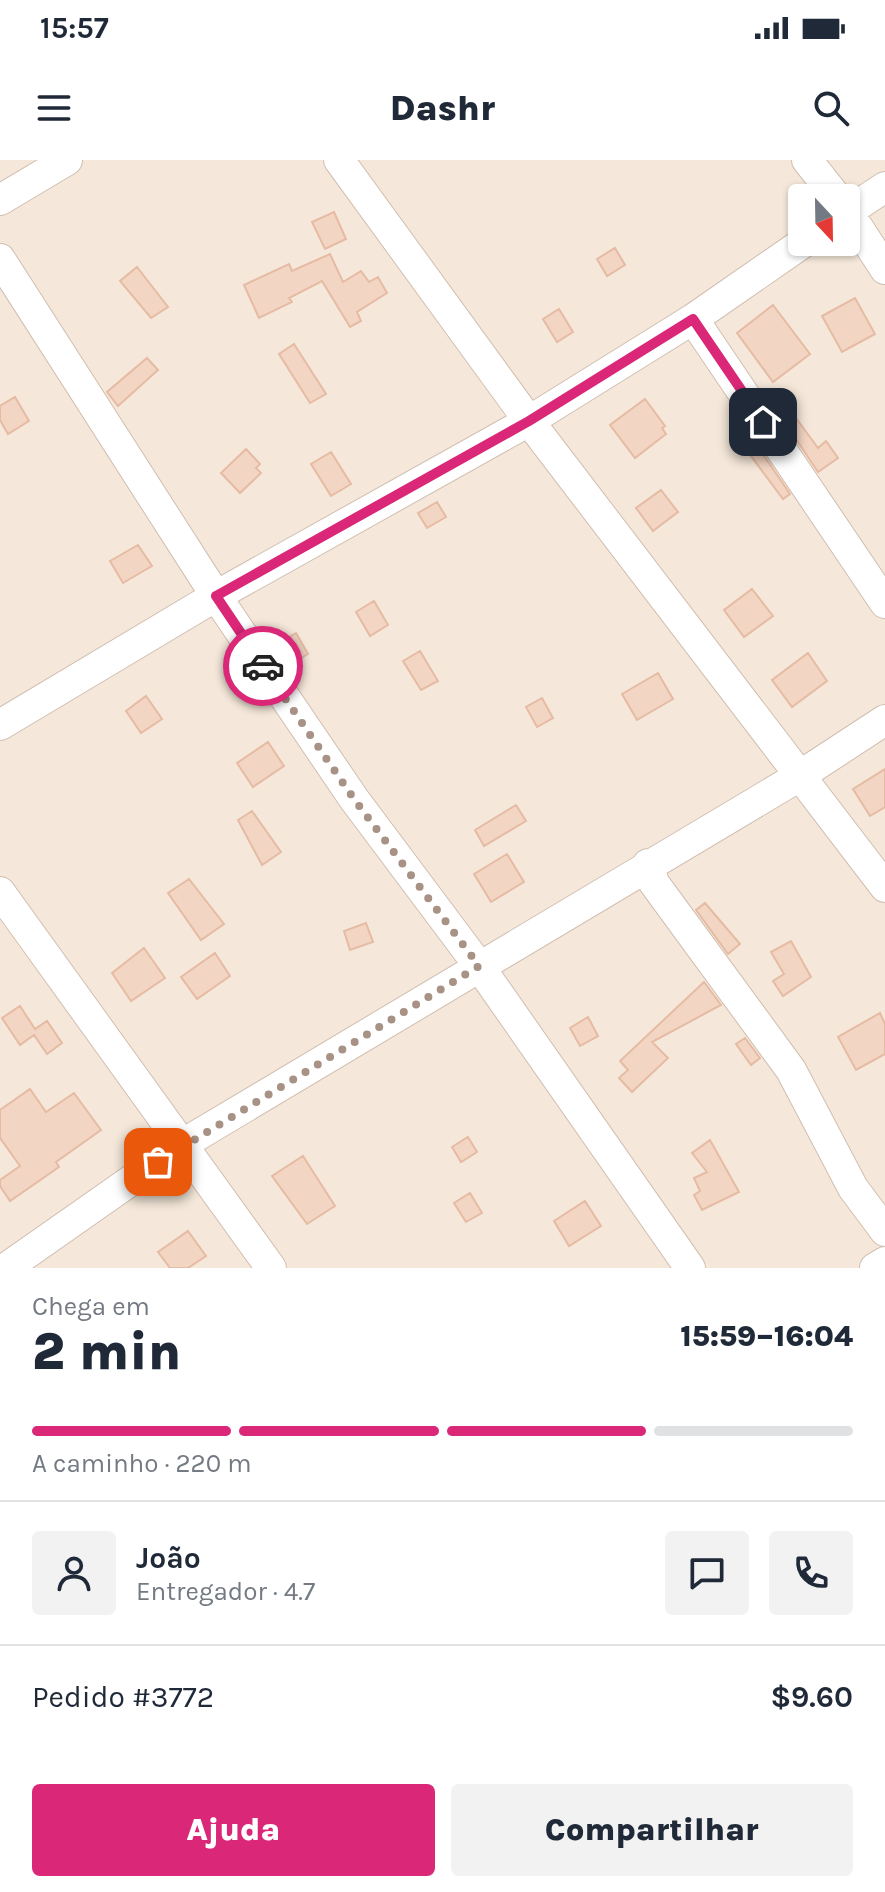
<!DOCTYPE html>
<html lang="pt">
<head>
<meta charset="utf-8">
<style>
  body { margin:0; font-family:Karla,sans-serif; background:#f2f2f3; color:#1f2937; height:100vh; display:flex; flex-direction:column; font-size:30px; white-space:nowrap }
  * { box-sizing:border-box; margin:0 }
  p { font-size:26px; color:#747a83 }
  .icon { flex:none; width:44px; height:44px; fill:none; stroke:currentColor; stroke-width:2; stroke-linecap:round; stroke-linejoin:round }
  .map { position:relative; height:1108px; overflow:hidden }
  .panel { display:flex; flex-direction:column; background:#fff; flex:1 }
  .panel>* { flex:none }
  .needle { width:52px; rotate:158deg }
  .fabs { position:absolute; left:788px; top:24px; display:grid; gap:16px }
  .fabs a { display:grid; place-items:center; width:72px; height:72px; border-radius:8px; background:#fff; box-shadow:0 2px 6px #0004; font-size:40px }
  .pin { position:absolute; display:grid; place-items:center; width:68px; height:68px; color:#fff; margin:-34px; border-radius:16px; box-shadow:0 4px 12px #0006 }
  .courier { position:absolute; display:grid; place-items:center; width:80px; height:80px; margin:-40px; border:6px solid #db2777; border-radius:50%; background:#fff; color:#222; box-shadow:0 2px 10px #0007 }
  .summary em { font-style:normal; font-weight:800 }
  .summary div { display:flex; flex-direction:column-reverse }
  .summary { display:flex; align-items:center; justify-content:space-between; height:136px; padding:0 32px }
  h1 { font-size:52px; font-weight:800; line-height:60px }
  .bar { display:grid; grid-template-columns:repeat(4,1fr); gap:12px 8px; align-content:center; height:96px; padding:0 32px }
  .bar i { height:10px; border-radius:6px; background:#e0e1e3 }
  .bar .selected { background:#db2777 }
  .bar p { grid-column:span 4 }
  .line { display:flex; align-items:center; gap:20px; padding:0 32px; border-top:2px solid #e0e1e3 }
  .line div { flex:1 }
  .round { display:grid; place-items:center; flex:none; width:84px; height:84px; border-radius:8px; background:#f2f2f3 }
  .action { display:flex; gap:16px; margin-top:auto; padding:16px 32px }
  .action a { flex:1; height:92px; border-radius:8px; background:#db2777; color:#fff; font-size:32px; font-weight:800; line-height:92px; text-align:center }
  .action a+a { background:#f2f2f3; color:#1f2937 }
  .status { display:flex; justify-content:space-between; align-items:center; height:56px; padding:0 40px; background:#fff; direction:ltr }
  .status svg { height:22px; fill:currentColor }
  header { display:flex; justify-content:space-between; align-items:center; height:104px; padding:0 32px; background:#fff; font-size:36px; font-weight:800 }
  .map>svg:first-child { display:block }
  .residential { fill:#f5e8da; fill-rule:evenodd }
  .building { fill:#f3d5c3; stroke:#e6bba3; stroke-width:2 }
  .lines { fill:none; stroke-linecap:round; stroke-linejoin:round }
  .minor-casing { stroke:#d1beb0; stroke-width:32 }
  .minor { stroke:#fff; stroke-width:30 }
  .done { stroke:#a89285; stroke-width:8; stroke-dasharray:0 14.4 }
  .route { stroke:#db2777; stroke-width:10 }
</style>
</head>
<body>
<div class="status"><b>15:57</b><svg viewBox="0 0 49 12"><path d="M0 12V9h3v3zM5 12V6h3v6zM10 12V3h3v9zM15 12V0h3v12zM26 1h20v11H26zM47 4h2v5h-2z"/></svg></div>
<header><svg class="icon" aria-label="menu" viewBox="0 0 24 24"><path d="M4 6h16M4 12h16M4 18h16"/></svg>Dashr<svg class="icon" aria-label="search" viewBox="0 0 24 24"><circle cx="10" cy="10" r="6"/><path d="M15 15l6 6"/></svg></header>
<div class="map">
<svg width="885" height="1108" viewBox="0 0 885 1108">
  <rect width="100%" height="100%" fill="#fdf6ec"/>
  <path class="residential" d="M0,0H885V1108H0ZM802,38H846V82H802Z"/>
  <path class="building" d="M334,52L346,79L325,89L312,62Z
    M615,88L625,105L607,116L597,99Z
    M330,94L343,122L361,111L369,122L378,117L387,133L357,152L361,161L350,167L322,121L289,138L292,142L259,158L244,125L289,104L292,111Z
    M137,107L168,147L151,158L120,121Z
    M855,138L875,174L842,192L822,156Z
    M773,145L810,194L773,222L737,173Z
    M559,149L573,172L557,182L543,159Z
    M294,184L326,234L310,243L279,194Z
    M147,198L158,210L118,246L107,232Z
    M15,237L29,261L8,274L0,260V246Z
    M645,239L665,266L662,268L666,274L635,298L610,265Z
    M785,251L789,256L793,254L818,288L826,281L838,298L818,312L780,255Z
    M751,277L790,334L783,339L742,284Z
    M246,289L260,304L256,308L261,313L240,333L221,313Z
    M331,292L351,324L331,336L311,304Z
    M661,330L678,352L653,371L636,348Z
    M437,342L446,357L427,368L418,353Z
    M138,385L152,406L123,423L110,401Z
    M752,429L773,456L744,477L724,450Z
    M374,441L388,465L370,476L356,452Z
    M296,473L308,494L286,507L272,487Z
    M420,491L438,521L421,530L403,501Z
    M808,493L827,521L792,547L772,520Z
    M658,513L673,539L637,560L622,534Z
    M146,536L162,559L141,573L126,551Z
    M542,538L553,558L537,567L526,547Z
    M268,582L284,606L253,627L237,603Z
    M885,609V647L870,656L853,629Z
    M516,645L526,661L484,686L475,670Z
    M252,651L281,692L262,705L238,660Z
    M507,694L524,722L491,742L474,714Z
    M189,719L224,764L201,780L168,733Z
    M705,743L740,784L728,794L696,750Z
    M366,763L373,782L350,790L344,771Z
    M791,781L811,817L783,836L773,821L784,814L771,792Z
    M144,788L165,818L131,841L112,813Z
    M215,793L230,816L197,839L181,817Z
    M704,822L721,845L652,882L668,898L632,932L619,918L628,910L620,901Z
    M20,846L35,869L47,861L62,883L47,894L34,875L20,885L2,858Z
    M880,853L885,864V894L856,910L838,877Z
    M588,857L598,876L580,886L570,868Z
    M745,878L760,898L751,905L736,884Z
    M30,929L46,952L74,933L101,970L56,1002L59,1007L10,1041L0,1026V1020L20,1006L0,978V950Z
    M468,977L477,992L461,1002L452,987Z
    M710,980L739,1032L702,1050L694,1035L700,1031L694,1018L707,1012L692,993Z
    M303,996L335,1046L307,1064L272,1016Z
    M470,1033L482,1053L466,1062L454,1043Z
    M585,1041L601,1066L569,1086L554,1061Z
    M188,1071L206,1096L188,1108H170L158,1092Z"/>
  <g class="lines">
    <g class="minor-casing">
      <path id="minor" d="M339,0L529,261L885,727
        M807,0L837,38
        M0,40L67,0
        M846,49L885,109
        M846,53L885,27
        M0,99L216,436L354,639L479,806L690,1108
        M693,159L885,443
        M0,565L216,436L529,261L693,159L804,82
        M648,704L654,723L791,910L853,1028L885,1071
        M0,732L271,1108
        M6,1108L183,984L798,617L885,560
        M875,1108L885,1102"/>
    </g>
    <use href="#minor" class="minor"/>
  </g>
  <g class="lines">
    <path class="done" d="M158,1002L479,806L354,639L263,506"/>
    <path class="route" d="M263,506L216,436L529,261L693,159L763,262"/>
  </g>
</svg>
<div class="fabs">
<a><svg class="needle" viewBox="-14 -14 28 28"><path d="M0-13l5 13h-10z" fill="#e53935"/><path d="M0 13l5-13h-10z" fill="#747a83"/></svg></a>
</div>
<div class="pin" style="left:158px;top:1002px;background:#ea580c"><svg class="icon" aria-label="bag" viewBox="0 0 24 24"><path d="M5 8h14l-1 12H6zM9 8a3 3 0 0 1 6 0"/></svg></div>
<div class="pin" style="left:763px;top:262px;background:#1f2937"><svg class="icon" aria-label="home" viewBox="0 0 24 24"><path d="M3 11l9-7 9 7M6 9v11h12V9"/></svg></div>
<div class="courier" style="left:263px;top:506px"><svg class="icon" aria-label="car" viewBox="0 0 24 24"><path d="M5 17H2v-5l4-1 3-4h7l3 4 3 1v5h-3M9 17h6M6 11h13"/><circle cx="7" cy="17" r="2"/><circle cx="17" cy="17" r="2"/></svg></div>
</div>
<section class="panel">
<div class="summary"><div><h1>2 min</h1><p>Chega em</p></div><em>15:59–16:04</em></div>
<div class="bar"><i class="selected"></i><i class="selected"></i><i class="selected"></i><i></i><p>A caminho · 220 m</p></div>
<div class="line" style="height:144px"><a class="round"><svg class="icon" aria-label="person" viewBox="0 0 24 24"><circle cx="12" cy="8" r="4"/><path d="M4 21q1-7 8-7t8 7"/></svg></a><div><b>João</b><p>Entregador · 4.7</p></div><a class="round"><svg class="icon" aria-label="chat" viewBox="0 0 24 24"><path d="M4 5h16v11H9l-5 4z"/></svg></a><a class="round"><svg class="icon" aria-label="phone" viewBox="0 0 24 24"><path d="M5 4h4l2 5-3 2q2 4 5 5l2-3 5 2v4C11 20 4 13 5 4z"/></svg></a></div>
<div class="line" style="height:104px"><div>Pedido #3772</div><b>$9.60</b></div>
<div class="action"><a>Ajuda</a><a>Compartilhar</a></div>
</section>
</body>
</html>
